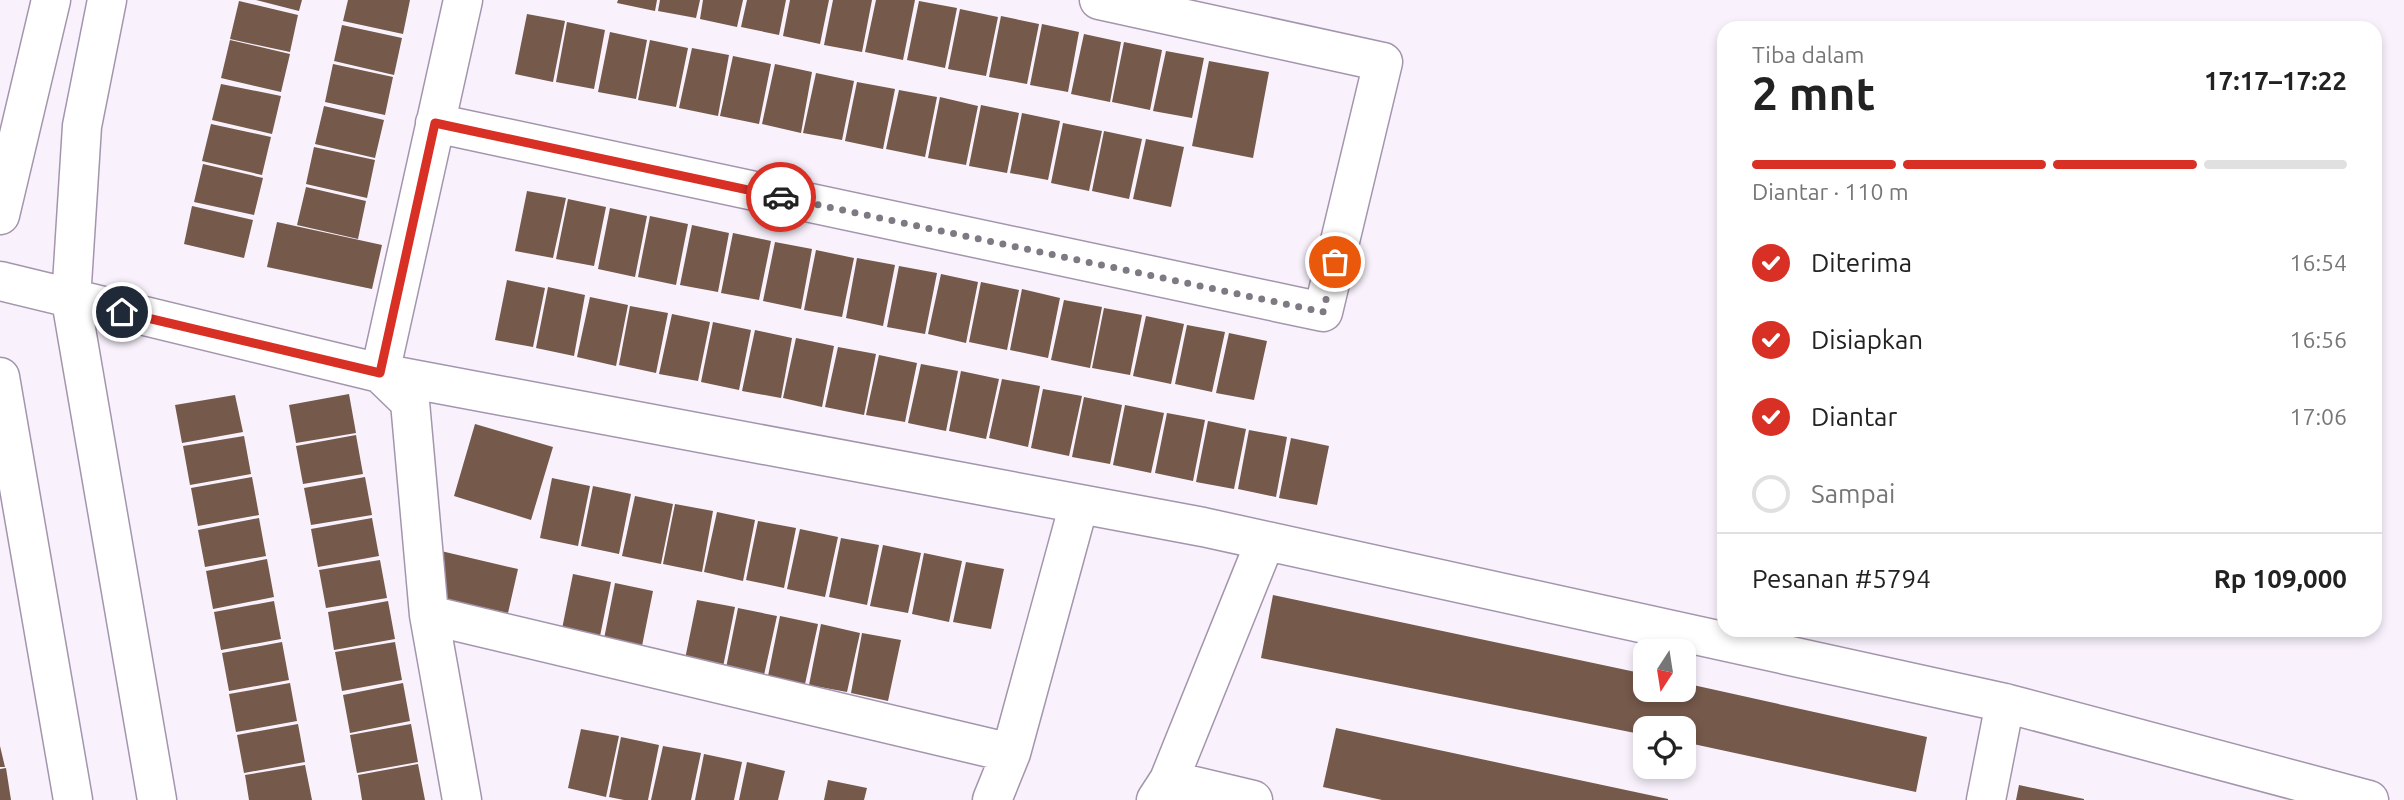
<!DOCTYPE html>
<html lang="id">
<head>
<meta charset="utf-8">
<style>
  body { margin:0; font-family:Ubuntu,sans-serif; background:#f6f6f6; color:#222; height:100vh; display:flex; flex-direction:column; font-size:26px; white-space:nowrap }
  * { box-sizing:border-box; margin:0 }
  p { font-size:23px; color:#767676 }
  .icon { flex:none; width:38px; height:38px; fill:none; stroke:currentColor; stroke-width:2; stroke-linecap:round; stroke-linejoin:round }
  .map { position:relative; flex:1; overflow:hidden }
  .details { position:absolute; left:1717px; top:21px; width:665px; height:616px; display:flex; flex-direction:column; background:#fff; border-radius:21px; box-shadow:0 4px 10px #0003 }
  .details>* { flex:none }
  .needle { width:46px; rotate:192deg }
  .fabs { position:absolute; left:1633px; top:639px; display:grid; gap:14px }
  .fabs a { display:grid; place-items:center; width:63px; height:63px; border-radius:14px; background:#fff; box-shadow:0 4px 10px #0003; font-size:35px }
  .pin { position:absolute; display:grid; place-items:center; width:60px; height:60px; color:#fff; margin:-30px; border:4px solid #fff; border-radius:50%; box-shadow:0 2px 7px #0007 }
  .courier { position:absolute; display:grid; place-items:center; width:70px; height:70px; margin:-35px; border:5px solid #d93025; border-radius:50%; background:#fff; color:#222; box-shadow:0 2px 9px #0007 }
  .headline em { font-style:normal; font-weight:600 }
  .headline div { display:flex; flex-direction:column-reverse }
  .headline { display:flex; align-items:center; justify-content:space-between; height:119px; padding:0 35px }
  h1 { font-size:46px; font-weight:600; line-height:52px }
  .bar { display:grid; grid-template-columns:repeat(4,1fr); gap:10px 7px; align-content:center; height:84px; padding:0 35px }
  .bar i { height:9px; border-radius:5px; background:#e0e0e0 }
  .bar .selected { background:#d93025 }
  .bar p { grid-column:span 4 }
  .line { display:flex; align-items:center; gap:18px; padding:0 35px; border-top:2px solid #e0e0e0 }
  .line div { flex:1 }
  ol { padding:0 35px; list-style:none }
  li { display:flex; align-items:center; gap:21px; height:77px }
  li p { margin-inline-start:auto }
  li .icon { padding:7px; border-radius:50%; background:#d93025; color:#fff; stroke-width:4 }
  li:last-child { color:#767676 }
  li i { width:38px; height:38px; border:4px solid #e0e0e0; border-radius:50% }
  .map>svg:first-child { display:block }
  .building { fill:#75594b }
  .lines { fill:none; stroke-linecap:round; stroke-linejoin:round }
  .minor-casing { stroke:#a495ad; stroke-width:41 }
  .minor { stroke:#fff; stroke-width:38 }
  .done { stroke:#7f7983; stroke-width:7; stroke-dasharray:0 12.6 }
  .route { stroke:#d93025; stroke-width:9 }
</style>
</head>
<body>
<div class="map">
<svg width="2404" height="800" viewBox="0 0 2404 800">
  <rect width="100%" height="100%" fill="#f9f2fd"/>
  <path class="building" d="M256,0H302L299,11Z
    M348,0H410L403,34L343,21Z
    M618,0H657L655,11L617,3Z
    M660,0H700L696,18L658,11Z
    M703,0H743L737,27L700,19Z
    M747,0H786L779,35L741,27Z
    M790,0H829L820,44L783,36Z
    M833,0H872L862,52L824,45Z
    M876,0H915L903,60L865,52Z
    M239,1L298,15L290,52L230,39Z
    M919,1L957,8L945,68L907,60Z
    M960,9L998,17L986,76L948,69Z
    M527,14L565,21L553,82L515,74Z
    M1001,16L1039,24L1027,84L989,77Z
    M567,22L605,30L594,89L556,82Z
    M1042,24L1079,32L1068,92L1030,85Z
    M342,25L402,38L394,75L334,61Z
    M610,32L647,40L636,99L598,92Z
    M1084,34L1121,42L1110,102L1071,94Z
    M230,40L290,54L281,92L221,78Z
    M650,40L688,48L676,107L638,100Z
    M1124,42L1162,50L1150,110L1112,102Z
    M692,48L729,55L718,116L679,108Z
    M1166,51L1204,58L1192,118L1153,111Z
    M733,56L771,64L759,124L720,116Z
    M1209,61L1269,72L1253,158L1192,146Z
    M333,64L393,77L385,115L325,102Z
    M775,64L812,72L801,133L762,124Z
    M816,73L854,81L842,140L803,133Z
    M857,82L895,89L883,149L845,141Z
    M221,84L281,96L272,134L212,120Z
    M899,90L937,97L925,157L886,149Z
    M940,97L978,106L966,165L928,158Z
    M981,105L1019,113L1007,173L969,166Z
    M324,106L384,120L375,158L315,144Z
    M1022,113L1060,121L1048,180L1010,173Z
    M1063,123L1102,131L1089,191L1051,183Z
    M211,124L271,137L262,175L202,161Z
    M1104,131L1142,139L1129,199L1092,191Z
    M1146,139L1184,147L1171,207L1133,199Z
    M314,147L375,160L367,198L306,184Z
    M203,164L263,178L254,215L194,202Z
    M306,187L366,201L358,239L297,225Z
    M527,191L566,198L553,258L515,251Z
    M568,199L606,207L594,266L556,259Z
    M192,206L253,220L244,258L184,244Z
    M610,208L647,216L635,277L598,269Z
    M650,216L688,224L676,285L638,277Z
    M277,222L382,245L372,289L267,267Z
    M692,225L729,233L718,292L680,285Z
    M733,233L771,241L759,300L721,293Z
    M775,242L812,249L801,309L763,301Z
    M816,250L854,258L842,317L804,310Z
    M857,258L895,265L883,326L846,318Z
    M899,266L937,273L925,334L887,327Z
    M941,274L978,282L966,343L928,334Z
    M507,280L545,288L533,347L495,340Z
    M981,282L1019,290L1007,350L969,342Z
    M548,287L585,295L574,356L536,348Z
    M1022,289L1060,298L1048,358L1010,350Z
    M590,297L628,305L616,366L577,357Z
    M1064,300L1102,307L1090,368L1051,360Z
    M630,306L668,313L656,373L619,365Z
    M1104,308L1142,315L1130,375L1092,368Z
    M672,314L710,322L698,381L659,374Z
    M1146,316L1184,324L1171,384L1133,376Z
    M713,322L751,330L739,390L701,382Z
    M1187,325L1225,332L1212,392L1175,384Z
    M755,330L792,338L781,398L742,391Z
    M1229,333L1267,341L1254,400L1216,393Z
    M796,338L834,346L822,407L783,398Z
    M838,347L876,354L864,415L825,407Z
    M879,355L917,363L905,422L866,415Z
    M921,364L958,371L946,431L908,423Z
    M961,371L999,379L986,439L949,431Z
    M1002,379L1040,386L1028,447L989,438Z
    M1043,389L1082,396L1069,456L1031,448Z
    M349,394L356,433L296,443L289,405Z
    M235,395L243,432L182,443L175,405Z
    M1084,397L1122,405L1110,464L1072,457Z
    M1125,405L1164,413L1151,473L1113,465Z
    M1167,413L1205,420L1193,481L1155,473Z
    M1208,421L1246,429L1234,489L1196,482Z
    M475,424L553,447L531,520L454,496Z
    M1249,430L1287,437L1276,497L1238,489Z
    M356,435L363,474L303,484L296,446Z
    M244,436L251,474L190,485L183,446Z
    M1291,438L1329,446L1317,505L1279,498Z
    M252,477L259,515L198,526L191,488Z
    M365,477L372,515L311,525L304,488Z
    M552,478L590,486L578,546L540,538Z
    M593,486L631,494L619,554L581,546Z
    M635,496L673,504L661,564L622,556Z
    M675,504L713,511L702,572L663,564Z
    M717,512L755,520L743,581L704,572Z
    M259,518L266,556L205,567L198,530Z
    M372,518L379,556L318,567L311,529Z
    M758,521L796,528L784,588L746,580Z
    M800,529L838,537L825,597L787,589Z
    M841,538L879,545L867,605L829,597Z
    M883,545L921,553L908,613L870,606Z
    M441,551L518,569L508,613L431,596Z
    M924,553L962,561L949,622L912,614Z
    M267,559L274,597L213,609L206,571Z
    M380,560L387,598L326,608L319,570Z
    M966,562L1004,569L991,629L953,622Z
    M573,574L611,582L599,641L561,634Z
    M615,583L653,591L641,651L603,644Z
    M1273,595L1645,674V690H1684V683L1927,737L1916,792L1684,742V728H1645V735L1261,658Z
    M697,600L735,607L723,667L685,659Z
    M274,601L281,639L221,650L214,612Z
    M388,601L395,639L334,650L328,612Z
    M738,608L777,616L764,675L726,668Z
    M780,616L818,624L805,684L768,676Z
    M821,624L860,633L847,692L809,685Z
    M862,633L901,640L888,701L851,693Z
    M282,642L289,680L229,691L222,653Z
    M395,642L402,680L342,691L335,652Z
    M290,683L297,721L236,732L229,694Z
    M403,683L410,721L350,733L343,695Z
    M298,724L305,762L244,773L237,735Z
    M411,724L418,762L357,773L350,735Z
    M1336,728L1668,799V800H1382L1323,787Z
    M581,729L619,736L606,797L568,788Z
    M621,737L659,745L648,800H624L609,797Z
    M0,746L5,767H0Z
    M663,746L701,753L691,800H651Z
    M704,754L742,762L734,800H695Z
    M747,762L785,771L778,800H739Z
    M418,764L425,800H362L358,775Z
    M305,765L312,800H249L245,775Z
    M6,768L11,800H0V769Z
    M828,780L867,788L864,800H824Z
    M2019,785L2084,799V800H2016Z"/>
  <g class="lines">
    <g class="minor-casing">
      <path id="minor" d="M107,0L82,126L71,300L157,800
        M435,123L1323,312L1383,62L1099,0
        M0,215L51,0
        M0,281L380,373L1203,527L2005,703L2369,800
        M0,377L73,800
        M429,615L1011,753
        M1169,780L1253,800
        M462,800L429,615L410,402L380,373L463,0
        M992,800L1011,753L1079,504
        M1156,800L1169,780L1265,542
        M1986,800L2005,703"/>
    </g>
    <use href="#minor" class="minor"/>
  </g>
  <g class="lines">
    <path class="done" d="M781,197L1323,312L1335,262"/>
    <path class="route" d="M122,312L380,373L435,123L781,197"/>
  </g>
</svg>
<div class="fabs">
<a><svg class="needle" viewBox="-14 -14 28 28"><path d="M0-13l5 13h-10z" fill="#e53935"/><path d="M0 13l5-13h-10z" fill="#767676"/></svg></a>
<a><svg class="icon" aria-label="locate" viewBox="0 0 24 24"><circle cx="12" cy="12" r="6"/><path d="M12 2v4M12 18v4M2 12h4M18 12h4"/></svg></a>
</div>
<div class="pin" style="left:1335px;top:262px;background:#ea580c"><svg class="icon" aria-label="bag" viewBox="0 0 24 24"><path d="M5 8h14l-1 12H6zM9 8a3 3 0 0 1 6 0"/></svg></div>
<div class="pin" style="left:122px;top:312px;background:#1f2937"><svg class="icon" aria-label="home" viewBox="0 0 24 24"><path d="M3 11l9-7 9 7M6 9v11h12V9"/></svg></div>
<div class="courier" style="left:781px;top:197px"><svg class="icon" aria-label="car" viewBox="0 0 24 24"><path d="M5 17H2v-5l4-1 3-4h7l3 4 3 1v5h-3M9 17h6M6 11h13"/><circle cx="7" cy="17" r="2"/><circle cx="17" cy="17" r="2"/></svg></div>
<section class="details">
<div class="headline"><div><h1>2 mnt</h1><p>Tiba dalam</p></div><em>17:17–17:22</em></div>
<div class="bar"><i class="selected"></i><i class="selected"></i><i class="selected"></i><i></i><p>Diantar · 110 m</p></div>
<ol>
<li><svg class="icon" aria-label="check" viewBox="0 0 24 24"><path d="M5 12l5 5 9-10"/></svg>Diterima<p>16:54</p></li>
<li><svg class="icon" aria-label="check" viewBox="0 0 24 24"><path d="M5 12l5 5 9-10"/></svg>Disiapkan<p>16:56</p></li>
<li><svg class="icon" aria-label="check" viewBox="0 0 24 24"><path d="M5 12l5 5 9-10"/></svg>Diantar<p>17:06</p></li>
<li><i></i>Sampai</li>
</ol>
<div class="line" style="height:91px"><div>Pesanan #5794</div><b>Rp 109,000</b></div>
</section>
</div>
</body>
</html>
